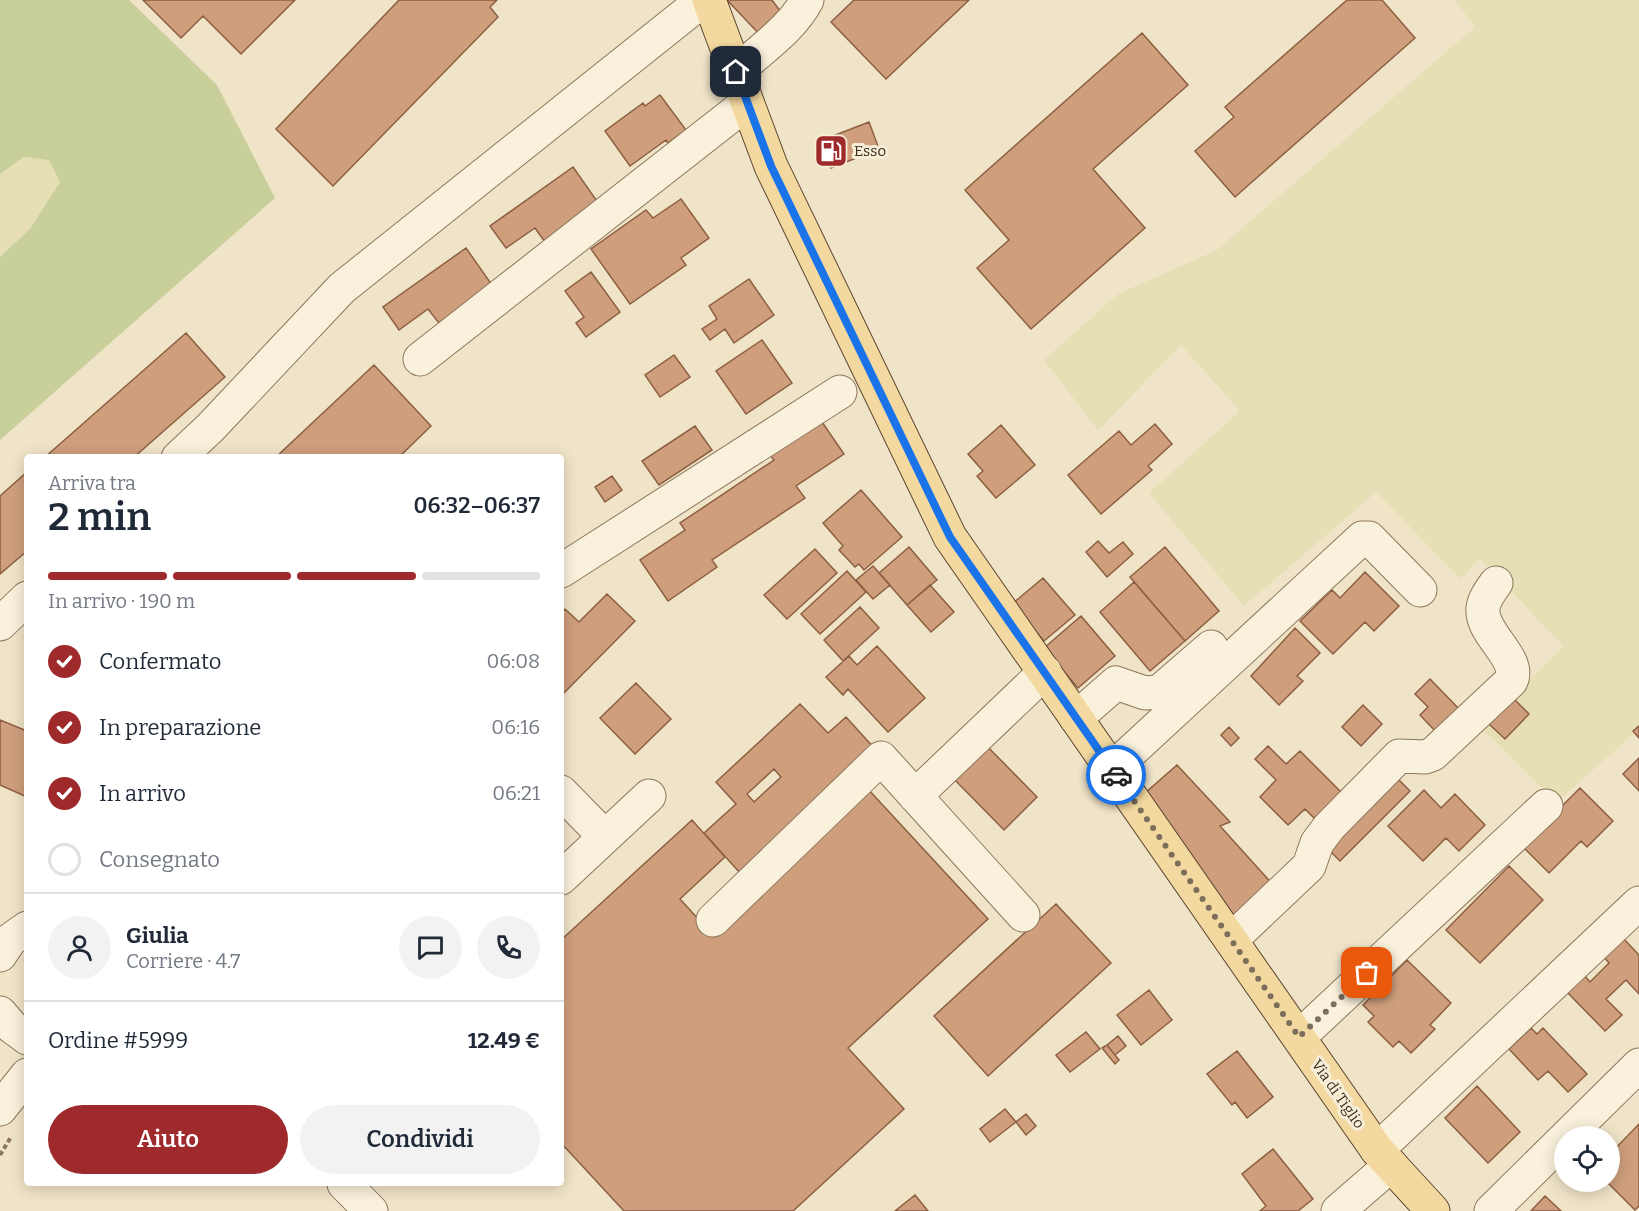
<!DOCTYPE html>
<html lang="it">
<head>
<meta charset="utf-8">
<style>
  body { margin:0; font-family:Bitter,serif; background:#f2f2f3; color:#1f2937; height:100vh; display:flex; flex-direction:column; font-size:22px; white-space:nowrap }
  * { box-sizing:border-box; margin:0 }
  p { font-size:20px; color:#747a83 }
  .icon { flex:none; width:33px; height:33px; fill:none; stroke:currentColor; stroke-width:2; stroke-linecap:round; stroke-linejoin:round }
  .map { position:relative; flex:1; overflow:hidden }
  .drawer { position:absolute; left:24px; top:454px; width:540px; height:732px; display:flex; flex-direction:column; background:#fff; border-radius:6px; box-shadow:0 3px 15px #0003 }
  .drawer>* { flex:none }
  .controls { position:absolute; left:1554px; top:1126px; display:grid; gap:12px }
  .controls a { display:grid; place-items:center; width:66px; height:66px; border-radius:50%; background:#fff; box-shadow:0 3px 15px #0003; font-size:30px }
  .pin { position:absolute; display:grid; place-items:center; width:51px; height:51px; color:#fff; margin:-26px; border-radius:12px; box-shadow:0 3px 9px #0006 }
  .courier { position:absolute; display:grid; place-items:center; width:60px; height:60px; margin:-30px; border:4px solid #1a73e8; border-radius:50%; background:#fff; color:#222; box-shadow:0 2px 8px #0007 }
  .head em { font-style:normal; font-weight:600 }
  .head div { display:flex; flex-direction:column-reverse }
  .head { display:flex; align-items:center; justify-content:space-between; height:102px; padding:0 24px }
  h1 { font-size:39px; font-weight:600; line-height:45px }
  .bar { display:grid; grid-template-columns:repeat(4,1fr); gap:9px 6px; align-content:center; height:72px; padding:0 24px }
  .bar i { height:8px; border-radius:4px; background:#e0e1e3 }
  .bar .selected { background:#9e2a2b }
  .bar p { grid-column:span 4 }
  .line { display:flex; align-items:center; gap:15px; padding:0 24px; border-top:2px solid #e0e1e3 }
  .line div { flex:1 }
  .round { display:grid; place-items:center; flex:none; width:63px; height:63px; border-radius:32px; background:#f2f2f3 }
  ol { padding:0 24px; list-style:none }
  li { display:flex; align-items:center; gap:18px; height:66px }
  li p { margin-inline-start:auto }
  li .icon { padding:6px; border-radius:50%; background:#9e2a2b; color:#fff; stroke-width:4 }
  li:last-child { color:#747a83 }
  li i { width:33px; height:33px; border:3px solid #e0e1e3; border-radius:50% }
  .primary-button { display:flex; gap:12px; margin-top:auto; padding:12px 24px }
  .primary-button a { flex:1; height:69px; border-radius:36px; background:#9e2a2b; color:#fff; font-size:24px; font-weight:600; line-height:69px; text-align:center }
  .primary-button a+a { background:#f2f2f3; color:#1f2937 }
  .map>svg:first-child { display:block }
  .farmland { fill:#e6deb5 }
  .green { fill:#c9cf9b }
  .building { fill:#cf9f7d; stroke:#8d5f41; stroke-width:1.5; fill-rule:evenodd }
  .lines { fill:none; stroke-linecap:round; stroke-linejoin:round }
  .minor-casing { stroke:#8d765c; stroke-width:35 }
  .major-casing { stroke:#5b4430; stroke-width:35 }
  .path { stroke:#8d765c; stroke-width:4; stroke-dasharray:4.5 3; stroke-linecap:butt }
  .minor { stroke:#faf1dc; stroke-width:33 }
  .major { stroke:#f3d9a0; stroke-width:33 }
  .done { stroke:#7c6e5b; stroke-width:6; stroke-dasharray:0 10.8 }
  .route { stroke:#1a73e8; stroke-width:8 }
  .labels { text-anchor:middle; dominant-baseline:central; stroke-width:6; stroke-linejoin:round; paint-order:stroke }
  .poi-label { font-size:15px; fill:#3d2e20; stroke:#f7eed8; text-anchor:start }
  .street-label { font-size:15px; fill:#3d2e20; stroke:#f7eed8 }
</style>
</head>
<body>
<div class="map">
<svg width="1639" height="1211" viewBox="0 0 1639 1211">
  <rect width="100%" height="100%" fill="#f0e4c8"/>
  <path class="farmland" d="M1455,0H1639V729L1557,802L1482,729L1563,646L1480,558L1461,579L1376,492L1244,606L1149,493L1240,411L1181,345L1098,430L1044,360L1118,294L1217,250L1475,27Z
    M24,157L49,160L60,182L30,229L0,257V174Z"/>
  <path class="green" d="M0,0H129L217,85L275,198L0,440V257L30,229L60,182L49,160L24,157L0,174Z"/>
  <path class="building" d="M143,0H295L241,54L203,16L181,38Z
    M399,0H497L490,7L498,17L333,186L276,129Z
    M727,0H772L784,16L762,37Z
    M854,0H969L886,79L831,22Z
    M1347,0H1382L1415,38L1235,197L1195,151L1234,117L1225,107Z
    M1142,33L1188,85L1093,169L1145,228L1031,329L977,268L1009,240L965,190Z
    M660,95L686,130L668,143L666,140L630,166L605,131L643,103L645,106Z
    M869,122L879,149L831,168L820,141Z
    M573,167L599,204L545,242L535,228L506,248L490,226Z
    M681,199L709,238L681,258L686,265L630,304L591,249L646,210L653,218Z
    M466,248L492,285L439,323L428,309L399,330L383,307Z
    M591,272L620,312L586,337L576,323L584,317L565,291Z
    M749,279L774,315L734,343L725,329L710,340L702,329L717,319L709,306Z
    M186,333L225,377L133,458H44Z
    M762,340L792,383L746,414L716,371Z
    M674,355L690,377L660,397L645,375Z
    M374,365L431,426L398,458H275Z
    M820,419L844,454L796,486L805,498L712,560L717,567L668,601L640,560L685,530L680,523L774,460L769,454Z
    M1155,424L1172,444L1148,466L1152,470L1101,514L1068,475L1119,431L1131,445Z
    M1001,425L1035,465L996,498L977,476L983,471L968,454Z
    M695,426L712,450L659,485L642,461Z
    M27,472V551L0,574V496Z
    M612,476L622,490L605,502L595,487Z
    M861,490L902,537L864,570L859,564L855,567L839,550L843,546L823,523Z
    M1098,541L1109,553L1123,542L1133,554L1107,577L1086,552Z
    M909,547L937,580L907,605L879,573Z
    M1165,547L1219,611L1185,641L1130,577Z
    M815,549L837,573L787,619L764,595Z
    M873,566L890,585L873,599L856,580Z
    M847,571L866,592L820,634L801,614Z
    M1365,572L1399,606L1374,631L1365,622L1333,654L1300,621L1332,590L1340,598Z
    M1043,578L1075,615L1044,641L1012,604Z
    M1134,582L1185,641L1150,671L1100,612Z
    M930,585L954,612L931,632L907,605Z
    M607,594L635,621L561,696V614L565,609L579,622Z
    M860,607L879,628L843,661L824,640Z
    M1081,616L1115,656L1078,688L1044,648Z
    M1295,628L1320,653L1297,676L1303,681L1279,705L1251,676Z
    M877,646L925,698L888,732L848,689L843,695L826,677L849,656L857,665Z
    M1430,679L1460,710L1437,733L1420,715L1428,707L1415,694Z
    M636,683L671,719L635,754L600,718Z
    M1514,699L1529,714L1505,739L1489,724Z
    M800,704L828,733L846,717L875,749L740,873L704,833L736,804L716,782ZM774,769L781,777L754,802L747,794Z
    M1363,705L1382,724L1361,746L1342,727Z
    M0,720L27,731V797L0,785Z
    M1639,726V738L1633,731Z
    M1229,727L1239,738L1231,746L1221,735Z
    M983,742L1037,797L1004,830L950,775Z
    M1268,746L1286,764L1300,751L1346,797L1320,824L1305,809L1288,825L1260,797L1276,780L1255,759Z
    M1639,758V791L1623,774Z
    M1177,765L1230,822L1220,826L1275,887L1230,924L1144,794Z
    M1396,777L1410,791L1340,861L1326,847Z
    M867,788L988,919L848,1048L904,1109L793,1211H624L561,1143V940L692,820L725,857L680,899L711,933Z
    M1580,788L1613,821L1587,847L1581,841L1549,873L1522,846Z
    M1424,790L1441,808L1455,794L1485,825L1459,851L1446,838L1423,861L1388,826Z
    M1509,866L1543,900L1480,963L1446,930Z
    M1056,904L1111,963L988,1076L934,1016Z
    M1623,938L1639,955V994L1626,980L1606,999L1622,1015L1605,1031L1566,991L1584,975L1590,982L1609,963L1604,957Z
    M1407,960L1451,1003L1430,1025L1435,1029L1411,1053L1399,1041L1393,1047L1368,1022L1374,1016L1363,1005Z
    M1149,990L1172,1020L1141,1045L1117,1015Z
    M1531,1028L1537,1034L1543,1028L1587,1074L1568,1092L1548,1071L1538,1080L1509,1049Z
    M1086,1032L1100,1049L1070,1072L1056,1055Z
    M1118,1036L1126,1046L1115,1055L1107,1045Z
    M1107,1045L1119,1060L1115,1064L1102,1048Z
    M1237,1051L1273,1097L1247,1118L1235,1102L1232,1105L1207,1074Z
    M1477,1086L1520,1132L1488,1163L1445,1118Z
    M1005,1109L1016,1122L990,1142L980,1129Z
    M1026,1114L1036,1126L1026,1135L1016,1122Z
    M1639,1124V1206L1635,1210L1607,1182H1610V1154Z
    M1273,1149L1313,1199L1298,1211H1260L1266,1206L1242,1174Z
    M915,1195L928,1211H895Z
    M1545,1196L1561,1211H1531Z"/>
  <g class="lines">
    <g class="minor-casing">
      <path id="minor" d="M736,72C760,50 792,29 807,0
        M420,359L747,103
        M178,458L210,428L342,288L703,0
        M561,571L840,392
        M0,624L27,598
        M1076,718L1116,683L1145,693L1159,692L1211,647
        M1112,769L1362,538H1369L1420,590
        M561,792L605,837
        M915,796L1045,672
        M561,878L649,796
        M713,920L881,758L1023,915
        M1231,940L1309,866L1317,843L1329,827L1399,756L1425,757L1433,754L1511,681C1522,658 1480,634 1483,608C1484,599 1491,590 1496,583
        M0,955L10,940L27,928
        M0,1013L12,1027L27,1038
        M1299,1037L1546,806
        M0,1109L27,1075
        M1566,1137L1639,1065
        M1377,1150L1639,903
        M344,1184L371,1211
        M1338,1211L1391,1165
        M1491,1211L1564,1139"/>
    </g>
    <g class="major-casing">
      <path id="major" d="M709,0L771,166L950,537L1377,1150L1433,1211"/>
    </g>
    <path class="path" d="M0,1155L11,1137"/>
    <use href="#minor" class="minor"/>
    <use href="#major" class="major"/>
  </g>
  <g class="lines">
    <path class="done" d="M1116,775L1299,1037L1367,973"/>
    <path class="route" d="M736,72L771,166L950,537L1116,775"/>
  </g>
  <defs>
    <g id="fuel-square" transform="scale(1.725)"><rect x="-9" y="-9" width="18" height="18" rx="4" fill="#9e2a2b" stroke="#f7eed8"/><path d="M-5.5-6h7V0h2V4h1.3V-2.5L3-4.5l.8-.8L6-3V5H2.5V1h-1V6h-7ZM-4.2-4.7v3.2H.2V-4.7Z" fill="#fff"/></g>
  </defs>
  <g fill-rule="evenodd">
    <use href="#fuel-square" x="831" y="151"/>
  </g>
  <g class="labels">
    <g class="poi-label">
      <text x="854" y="151">Esso</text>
    </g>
    <g class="street-label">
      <text transform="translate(1338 1094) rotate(55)">Via di Tiglio</text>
    </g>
  </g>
</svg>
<div class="controls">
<a><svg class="icon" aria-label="locate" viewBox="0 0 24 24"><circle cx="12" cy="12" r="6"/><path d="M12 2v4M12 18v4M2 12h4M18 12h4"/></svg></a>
</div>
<div class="pin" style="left:1367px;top:973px;background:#ea580c"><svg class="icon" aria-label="bag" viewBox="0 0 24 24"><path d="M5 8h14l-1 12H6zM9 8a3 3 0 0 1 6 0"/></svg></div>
<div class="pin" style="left:736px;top:72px;background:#1f2937"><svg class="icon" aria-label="home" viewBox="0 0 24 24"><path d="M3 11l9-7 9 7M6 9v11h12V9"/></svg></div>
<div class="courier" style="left:1116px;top:775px"><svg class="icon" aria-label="car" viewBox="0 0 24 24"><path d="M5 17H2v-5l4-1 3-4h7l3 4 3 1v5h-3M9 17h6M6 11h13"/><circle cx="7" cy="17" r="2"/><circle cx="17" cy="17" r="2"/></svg></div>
<section class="drawer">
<div class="head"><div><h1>2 min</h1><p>Arriva tra</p></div><em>06:32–06:37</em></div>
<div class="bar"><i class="selected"></i><i class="selected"></i><i class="selected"></i><i></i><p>In arrivo · 190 m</p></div>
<ol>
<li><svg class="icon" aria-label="check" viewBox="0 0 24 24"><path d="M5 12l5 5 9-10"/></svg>Confermato<p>06:08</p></li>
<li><svg class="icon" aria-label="check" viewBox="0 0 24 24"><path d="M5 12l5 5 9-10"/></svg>In preparazione<p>06:16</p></li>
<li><svg class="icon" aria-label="check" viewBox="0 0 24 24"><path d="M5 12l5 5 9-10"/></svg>In arrivo<p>06:21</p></li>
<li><i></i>Consegnato</li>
</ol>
<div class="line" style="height:108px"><a class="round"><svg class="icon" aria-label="person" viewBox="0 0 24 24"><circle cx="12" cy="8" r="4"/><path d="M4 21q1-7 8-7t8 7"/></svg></a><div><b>Giulia</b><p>Corriere · 4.7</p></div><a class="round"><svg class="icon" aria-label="chat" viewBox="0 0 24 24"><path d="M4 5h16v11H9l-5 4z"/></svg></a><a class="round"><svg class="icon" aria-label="phone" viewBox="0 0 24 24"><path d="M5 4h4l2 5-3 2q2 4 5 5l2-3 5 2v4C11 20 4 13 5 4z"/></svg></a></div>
<div class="line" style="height:78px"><div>Ordine #5999</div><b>12.49 €</b></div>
<div class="primary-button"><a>Aiuto</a><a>Condividi</a></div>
</section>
</div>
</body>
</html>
